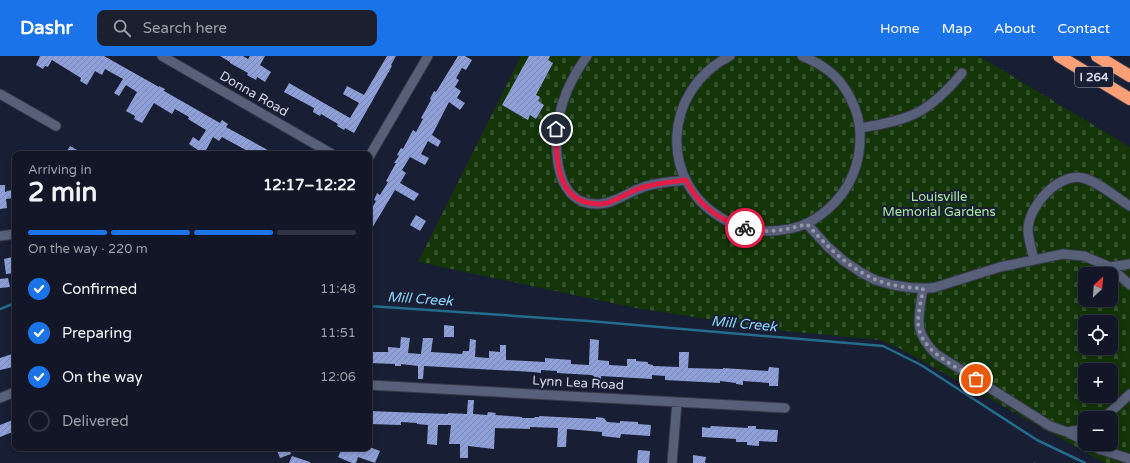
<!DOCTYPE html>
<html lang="en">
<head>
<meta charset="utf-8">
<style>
  body { margin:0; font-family:"Varela Round",sans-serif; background:#1b1f2e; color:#f1f3f6; height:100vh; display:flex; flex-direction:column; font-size:15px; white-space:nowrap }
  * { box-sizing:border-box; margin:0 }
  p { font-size:13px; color:#9c9fa7 }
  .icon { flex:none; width:22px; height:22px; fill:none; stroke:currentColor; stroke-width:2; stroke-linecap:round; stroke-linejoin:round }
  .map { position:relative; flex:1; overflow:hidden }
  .sheet { position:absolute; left:12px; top:95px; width:360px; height:300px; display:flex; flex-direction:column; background:#121626; border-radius:8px; box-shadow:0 2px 6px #0003,0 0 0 1px #313543 }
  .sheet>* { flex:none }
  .needle { width:26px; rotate:26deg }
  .controls { position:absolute; left:1078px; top:211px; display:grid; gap:8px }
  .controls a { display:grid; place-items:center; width:40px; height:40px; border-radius:8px; background:#121626; box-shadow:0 2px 6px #0003,0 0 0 1px #313543; font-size:20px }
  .pin { position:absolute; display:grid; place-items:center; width:34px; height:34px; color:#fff; margin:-17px; border:2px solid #fff; border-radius:50%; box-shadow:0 1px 4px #0007 }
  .courier { position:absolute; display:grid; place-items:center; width:40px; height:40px; margin:-20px; border:3px solid #e11d48; border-radius:50%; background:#fff; color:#222; box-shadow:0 1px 5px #0007 }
  .summary em { font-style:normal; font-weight:700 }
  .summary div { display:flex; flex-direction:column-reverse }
  .summary { display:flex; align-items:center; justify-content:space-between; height:68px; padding:0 16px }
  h1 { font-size:26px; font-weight:700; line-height:30px }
  .bar { display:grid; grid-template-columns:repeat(4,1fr); gap:6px 4px; align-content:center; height:48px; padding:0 16px }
  .bar i { height:5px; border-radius:3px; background:#313543 }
  .bar .selected { background:#1a73e8 }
  .bar p { grid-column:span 4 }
  ol { padding:0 16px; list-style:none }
  li { display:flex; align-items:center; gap:12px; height:44px }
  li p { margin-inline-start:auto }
  li .icon { padding:4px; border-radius:50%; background:#1a73e8; color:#fff; stroke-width:4 }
  li:last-child { color:#9c9fa7 }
  li i { width:22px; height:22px; border:2px solid #313543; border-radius:50% }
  header { display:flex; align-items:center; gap:24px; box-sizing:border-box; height:56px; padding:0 20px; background:#1a73e8; color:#fff }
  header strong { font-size:19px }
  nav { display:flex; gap:22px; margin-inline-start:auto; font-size:14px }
  .search { width:280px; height:36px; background:#1b1f2e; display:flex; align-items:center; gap:10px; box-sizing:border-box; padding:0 14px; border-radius:8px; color:#9c9fa7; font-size:15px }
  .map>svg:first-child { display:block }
  .cemetery { fill:url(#cemetery-stones); fill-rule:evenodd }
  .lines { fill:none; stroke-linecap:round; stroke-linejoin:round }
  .stream { stroke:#236c8b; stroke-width:2.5 }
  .building { fill:url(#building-hatch) }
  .minor-casing { stroke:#36394b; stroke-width:11 }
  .highway-casing { stroke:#36394b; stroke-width:14 }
  .path { stroke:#666c7e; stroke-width:1.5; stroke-dasharray:2 3; stroke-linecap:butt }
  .minor { stroke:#586079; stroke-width:9 }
  .highway { stroke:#fb9f77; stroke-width:12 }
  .done { stroke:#9297a8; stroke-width:4; stroke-dasharray:0 7.2 }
  .route { stroke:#e11d48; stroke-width:5 }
  .labels { text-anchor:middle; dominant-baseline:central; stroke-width:4; stroke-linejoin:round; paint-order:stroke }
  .shield { fill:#181e33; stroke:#9ba0b1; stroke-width:1 }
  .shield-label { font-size:12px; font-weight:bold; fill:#d3d8e7 }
  .street-label { font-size:13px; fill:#d3d8e7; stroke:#181e33 }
  .park-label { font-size:13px; fill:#ace79d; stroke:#181e33 }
  .water-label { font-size:14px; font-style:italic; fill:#8ad7fd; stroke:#181e33 }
</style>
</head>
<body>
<header>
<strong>Dashr</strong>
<div class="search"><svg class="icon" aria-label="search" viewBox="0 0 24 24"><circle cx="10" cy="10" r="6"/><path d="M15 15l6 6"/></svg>Search here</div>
<nav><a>Home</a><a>Map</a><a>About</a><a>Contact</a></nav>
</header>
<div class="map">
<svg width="1130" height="407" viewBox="0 0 1130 407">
  <defs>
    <pattern id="cemetery-stones" width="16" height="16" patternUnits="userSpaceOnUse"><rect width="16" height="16" fill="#133508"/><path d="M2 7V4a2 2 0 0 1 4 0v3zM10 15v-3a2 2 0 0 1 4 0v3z" fill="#34522c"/></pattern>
    <pattern id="building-hatch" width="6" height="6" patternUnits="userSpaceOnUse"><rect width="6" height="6" fill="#8fa0d9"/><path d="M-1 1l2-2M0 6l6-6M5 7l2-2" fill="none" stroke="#7b88b4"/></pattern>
  </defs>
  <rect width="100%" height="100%" fill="#181e33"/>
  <path class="cemetery" d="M521,0H979L1130,91V407H1107L1101,405L899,292L880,284L786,275L636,252L418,206ZM1085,218H1111V244H1085ZM1085,266H1111V292H1085ZM1085,314H1111V340H1085ZM1085,362H1111V388H1085Z"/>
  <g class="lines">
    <path class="stream" d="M369,250L589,265L883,290L921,309L1037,384L1085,407
      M0,253L15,247"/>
  </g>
  <path class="building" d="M40,0H104L159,31V30L165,33L164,35L220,67L222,64L228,68L226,71L275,98H253L222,81L219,85L213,81L204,98H196L198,94L189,88L193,81L199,85L206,74L188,63L189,61L175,53L172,58L154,47L142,67L134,63L135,60L126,55L137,36L126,29L119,40L114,37L123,23L105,13L102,19L95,15L87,29L80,25L81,22L52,4L48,11L45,10L43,13L36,9Z
    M220,0H243L248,3L250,0H265L260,9L271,16L265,26L257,21L256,24L247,19L248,17L230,7V6Z
    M387,0H396L391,9L392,10L354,77L345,72L344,74L337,70L338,68L321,58L320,60L313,56L314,52L284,36L289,27L350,62L359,47L343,38L347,30L364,39Z
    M458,0H465L472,4L466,14L462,12L456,22L459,24L455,31L461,35L457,42L465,47L460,54L449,46L432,79L441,85L438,91L428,85L421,98L429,102L425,109L410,101L402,114L406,117L400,127L419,138L414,145L395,134L369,177V157L376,145L374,144L377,137L380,139L388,126L386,125L396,107H394L399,100L397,99L401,92L403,93L413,74L416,76L423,63L421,62L431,44L430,43L434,35L436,36Z
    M529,0H550L548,4L553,7L536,39L540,41L538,45L544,49L536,63L530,59L528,64L502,49Z
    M70,90L84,98H65Z
    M0,129H5V136H7L6,135L13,134L14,142L6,143L7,152L0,153Z
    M416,159L426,165L420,175L410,169Z
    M12,201L13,203H15V217L6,218L4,203Z
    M8,222L10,231L0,232V223Z
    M444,269L454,270V281H444Z
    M401,281L410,282L408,297L421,298L423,282H433L431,296L462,298L463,295H469L470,283L476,284L475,301L489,302V295L500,296V289H506V304L545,306V302L571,304V308L589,309L590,283L599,284L598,304L609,305V309L627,310V303H636V305L648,306V308L653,309V310L679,311V296H689L688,312L723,313V312L768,315L769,311L779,312L778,330H769V327L743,325V329L736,328V327L720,325V327L665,324V320L652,319V323L601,320V323H594V320L591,319L557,317V315L541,314V317L533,316L424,310L423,323H418V310L401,308V310H395V308L369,307V296H388V291L400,292Z
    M15,297V309L12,310L13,311L0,314V302Z
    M468,344H474L473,358L487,359L488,356L496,357L495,359L522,361V362H534L535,361H539V360L596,363V361L604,362L607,366L620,367V365L638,366V368L651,369L650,380L621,378L620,382L602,380V376L567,373L566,391H557L558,372L530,371V373L495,372L494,393L468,390V402H460V388H449L451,369H438L437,389L427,388L428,369L417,368V367L401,366V369L369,368V355L448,358V357L467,358Z
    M15,363V375L0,381V369Z
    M711,370L748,372V370H756V373L778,374L777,386L759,385V390L747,389V386H736V383L702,381V371L710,372Z
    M276,392H289L291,398L280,402Z
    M342,392H372L380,395L375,407L358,401L356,407H352L338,401Z
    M638,394L650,395L649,407H637Z
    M693,399L706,401L705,407H693Z
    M292,400L310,406V407H289Z"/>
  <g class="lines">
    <g class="minor-casing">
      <path id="minor" d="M162,0L332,98
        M587,0C577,14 568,30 563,46C552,78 550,150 598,148C613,148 627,137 641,132C655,126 671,126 686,124
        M730,0C662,34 657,129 727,165C741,172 755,175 770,175C794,174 810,169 828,153C850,134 861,107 860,78C860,56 846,28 829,15C820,8 812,4 802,0
        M0,38L56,70
        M860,72C910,64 929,57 962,17
        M369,101L428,0
        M807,168L828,191L844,205L862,217L875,224L893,229L913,232H933L1000,211L1063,198L1084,200L1110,211L1130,208
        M0,180L15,178
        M1034,204C1032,194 1028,183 1028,174C1028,151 1058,116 1083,122C1097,125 1117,142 1130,150
        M1110,211L1130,229
        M923,232C919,261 912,275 936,298L1050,370L1067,376L1085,373
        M369,329L785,352
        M0,342L15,336
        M1104,362L1130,338
        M1067,376L1085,385
        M1090,388L1099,393L1130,403
        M672,407L677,346"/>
    </g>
    <g class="highway-casing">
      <path id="highway" d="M1059,0L1130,43
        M1097,0L1130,20"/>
    </g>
    <path class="path" d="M1034,407H1035"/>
    <use href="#minor" class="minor"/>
    <use href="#highway" class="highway"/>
  </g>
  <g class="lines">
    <path class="done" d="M745,172C768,178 785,174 807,168C840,205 871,233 923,232C922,243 918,255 918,266C919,295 955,310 976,323"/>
    <path class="route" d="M556,73C556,99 556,141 589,147C595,148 601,149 607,147C620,143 631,134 644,131C658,127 672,126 686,124C697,148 720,165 745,172"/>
  </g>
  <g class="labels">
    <rect class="shield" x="1075" y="11" width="38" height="20" rx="3"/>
    <g class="shield-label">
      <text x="1094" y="21">I 264</text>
    </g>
    <g class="street-label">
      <text transform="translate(254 38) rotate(30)">Donna Road</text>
      <text transform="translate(578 327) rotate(3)">Lynn Lea Road</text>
    </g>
    <g class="park-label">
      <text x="939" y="141">Louisville<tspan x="939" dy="15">Memorial Gardens</tspan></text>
    </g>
    <g class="water-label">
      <text transform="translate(420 243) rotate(4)">Mill Creek</text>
      <text transform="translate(744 268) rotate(5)">Mill Creek</text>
    </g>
  </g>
</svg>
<div class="controls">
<a><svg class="needle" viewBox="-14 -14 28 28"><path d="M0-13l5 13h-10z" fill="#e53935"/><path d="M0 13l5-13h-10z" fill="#9c9fa7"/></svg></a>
<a><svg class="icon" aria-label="locate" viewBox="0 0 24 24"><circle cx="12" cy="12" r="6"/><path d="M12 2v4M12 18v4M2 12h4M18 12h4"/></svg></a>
<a>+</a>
<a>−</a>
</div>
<div class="pin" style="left:976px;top:323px;background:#ea580c"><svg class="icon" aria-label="bag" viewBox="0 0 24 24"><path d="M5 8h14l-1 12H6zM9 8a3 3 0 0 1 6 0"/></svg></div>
<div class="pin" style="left:556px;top:73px;background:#1f2937"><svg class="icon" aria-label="home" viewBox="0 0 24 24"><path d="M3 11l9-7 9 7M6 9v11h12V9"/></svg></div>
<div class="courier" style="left:745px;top:172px"><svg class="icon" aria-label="bike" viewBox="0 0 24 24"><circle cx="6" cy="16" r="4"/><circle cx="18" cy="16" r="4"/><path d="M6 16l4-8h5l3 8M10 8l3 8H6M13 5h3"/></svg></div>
<section class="sheet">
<div class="summary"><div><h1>2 min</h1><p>Arriving in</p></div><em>12:17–12:22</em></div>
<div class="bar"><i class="selected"></i><i class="selected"></i><i class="selected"></i><i></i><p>On the way · 220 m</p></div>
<ol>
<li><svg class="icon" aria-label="check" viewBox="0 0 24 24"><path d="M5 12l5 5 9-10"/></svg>Confirmed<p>11:48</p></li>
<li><svg class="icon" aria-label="check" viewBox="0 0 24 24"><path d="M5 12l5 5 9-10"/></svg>Preparing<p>11:51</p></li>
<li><svg class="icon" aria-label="check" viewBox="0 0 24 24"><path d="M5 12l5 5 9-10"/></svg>On the way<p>12:06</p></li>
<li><i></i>Delivered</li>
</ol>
</section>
</div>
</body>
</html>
